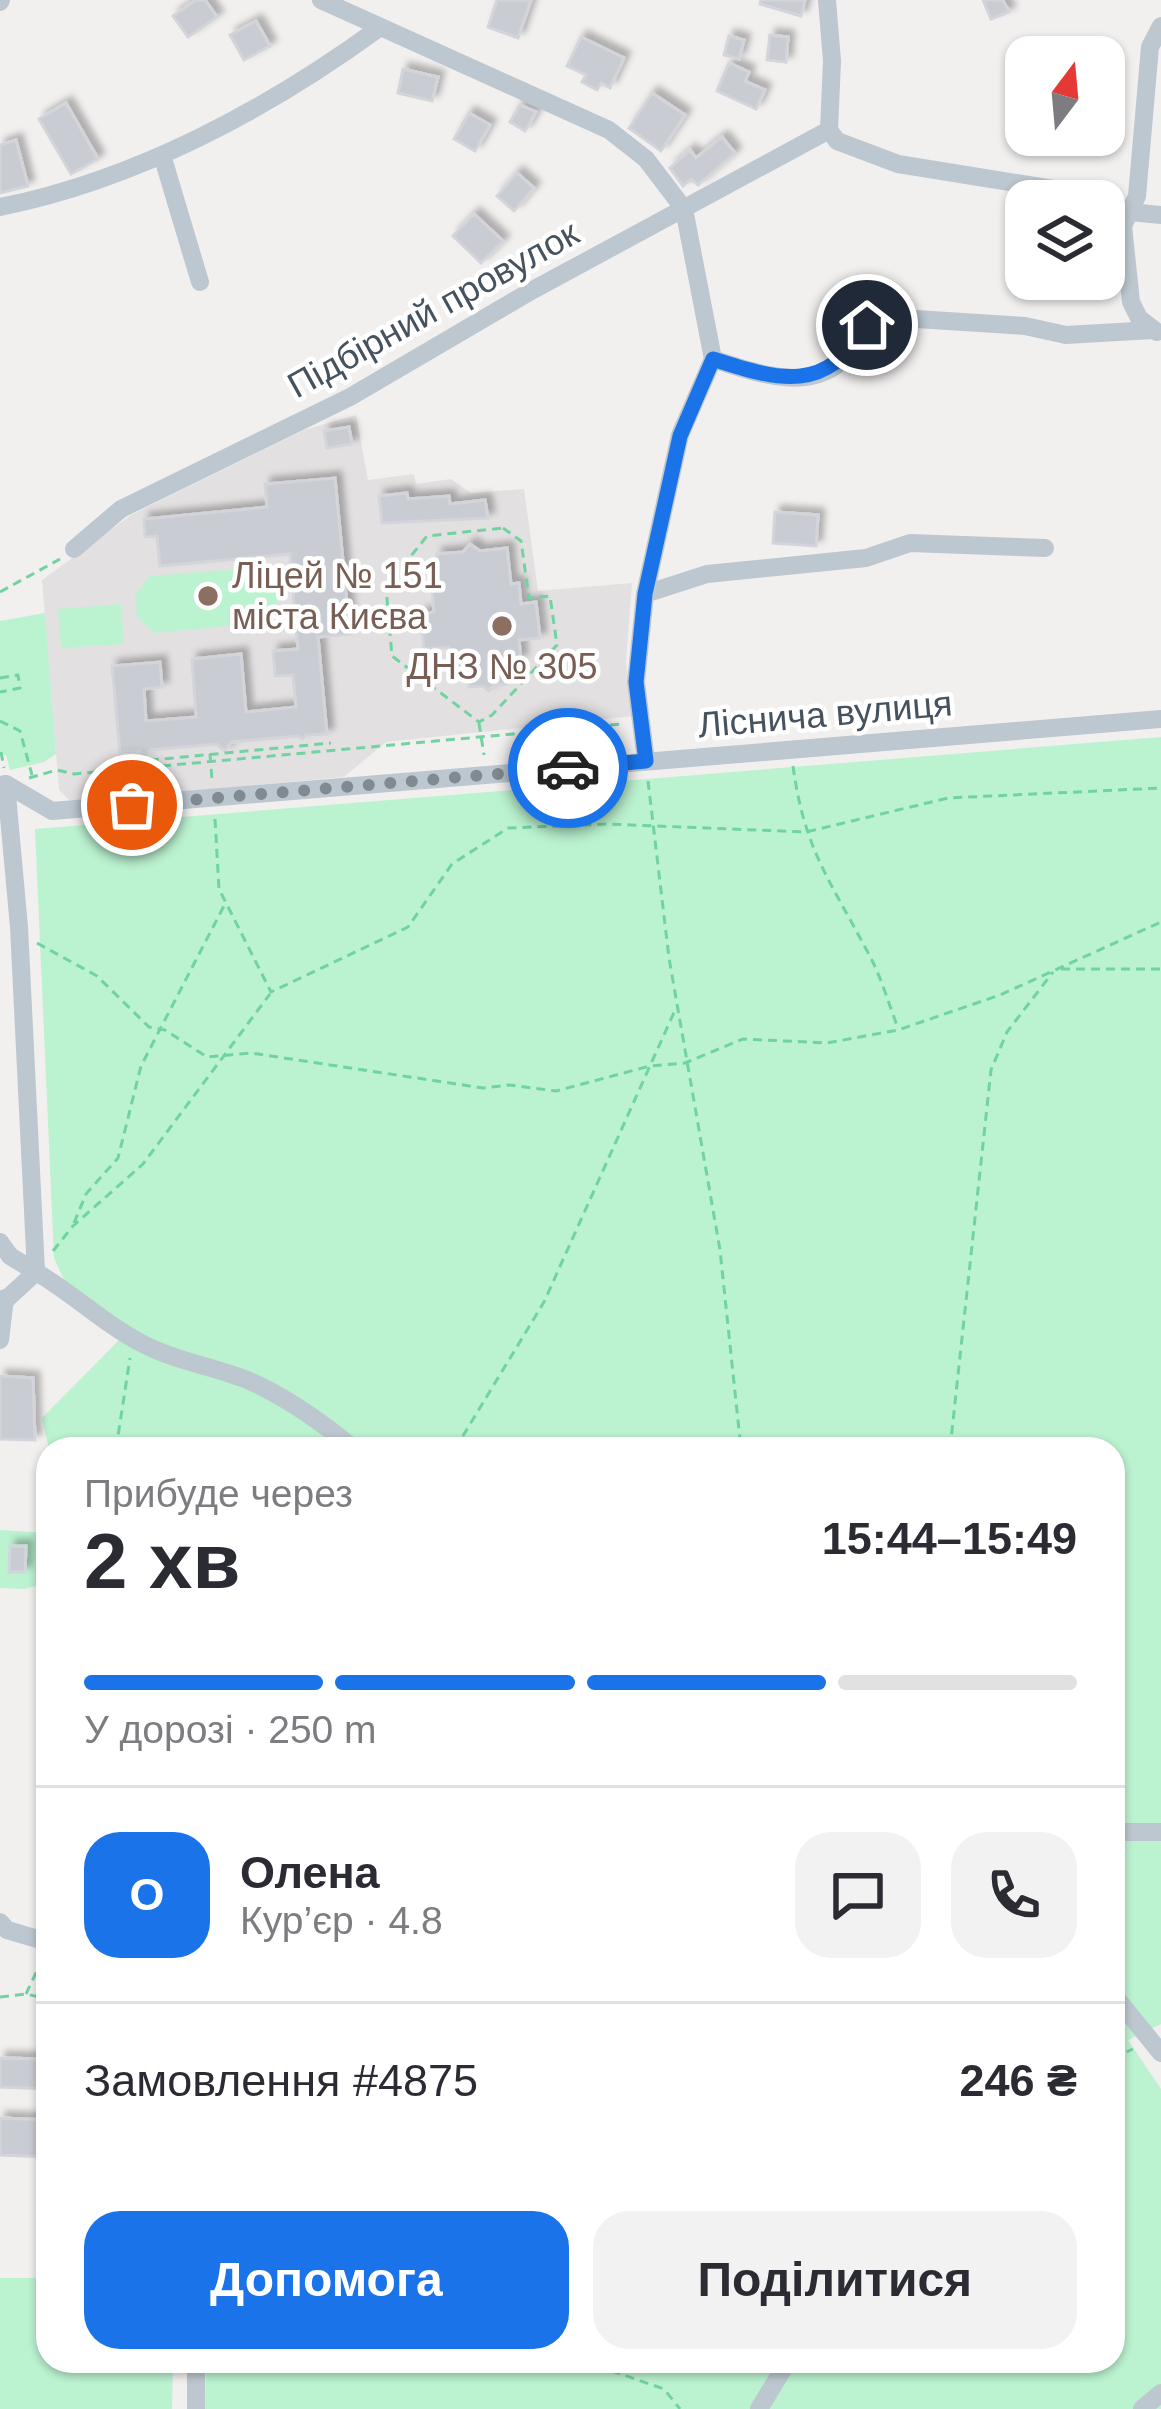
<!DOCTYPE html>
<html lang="uk">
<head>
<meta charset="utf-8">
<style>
  body { margin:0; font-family:Arial,sans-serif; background:#f2f2f3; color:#2b2b33; height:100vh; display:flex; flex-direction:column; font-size:45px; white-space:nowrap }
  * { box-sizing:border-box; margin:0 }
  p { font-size:39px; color:#7c7c81 }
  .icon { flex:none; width:66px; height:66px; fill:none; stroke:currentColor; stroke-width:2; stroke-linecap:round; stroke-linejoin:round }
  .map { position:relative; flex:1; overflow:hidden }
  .panel { position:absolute; left:36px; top:1437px; width:1089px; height:936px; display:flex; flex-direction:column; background:#fff; border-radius:36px; box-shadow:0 3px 9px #0004 }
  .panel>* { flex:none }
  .needle { width:78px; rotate:16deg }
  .fabs { position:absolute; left:1005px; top:36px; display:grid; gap:24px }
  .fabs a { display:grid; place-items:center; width:120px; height:120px; border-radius:24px; background:#fff; box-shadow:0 3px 9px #0004; font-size:60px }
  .pin { position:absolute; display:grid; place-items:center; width:102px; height:102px; color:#fff; margin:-51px; border:6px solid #fff; border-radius:50%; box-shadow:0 3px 12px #0007 }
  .courier { position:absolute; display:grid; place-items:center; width:120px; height:120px; margin:-60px; border:9px solid #1a73e8; border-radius:50%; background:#fff; color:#222; box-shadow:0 3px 15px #0007 }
  .headline em { font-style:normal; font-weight:700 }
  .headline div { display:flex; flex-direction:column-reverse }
  .headline { display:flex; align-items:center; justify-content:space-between; height:204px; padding:0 48px }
  h1 { font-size:78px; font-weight:700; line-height:90px }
  .bar { display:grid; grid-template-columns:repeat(4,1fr); gap:18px 12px; align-content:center; height:144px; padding:0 48px }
  .bar i { height:15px; border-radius:9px; background:#e1e1e2 }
  .bar .selected { background:#1a73e8 }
  .bar p { grid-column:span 4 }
  .line { display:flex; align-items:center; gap:30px; padding:0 48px; border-top:3px solid #e1e1e2 }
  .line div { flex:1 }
  .round { display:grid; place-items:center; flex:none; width:126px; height:126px; border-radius:36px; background:#f2f2f3 }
  .action { display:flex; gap:24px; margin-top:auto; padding:24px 48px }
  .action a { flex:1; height:138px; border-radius:36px; background:#1a73e8; color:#fff; font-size:48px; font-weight:700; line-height:138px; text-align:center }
  .action a+a { background:#f2f2f3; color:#2b2b33 }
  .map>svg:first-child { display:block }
  .education { fill:#e3e0e1 }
  .green { fill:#bbf2d0 }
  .building { fill:#c9ccd2; stroke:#d3d5db; stroke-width:3; filter:url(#shadow) }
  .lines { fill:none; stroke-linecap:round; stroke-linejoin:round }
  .path { stroke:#71d3a2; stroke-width:3; stroke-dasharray:9 6; stroke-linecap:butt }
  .minor { stroke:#bcc7cf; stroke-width:18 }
  .done { stroke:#828a91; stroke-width:12; stroke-dasharray:0 21.6 }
  .route { stroke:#1a73e8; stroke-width:15 }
  .education-dot { fill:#8d6e63; stroke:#fff; stroke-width:4.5 }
  .labels { text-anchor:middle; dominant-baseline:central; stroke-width:9; stroke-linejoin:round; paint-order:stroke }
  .street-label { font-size:36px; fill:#46535e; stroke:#fff }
  .education-label { font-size:36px; fill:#785e54; stroke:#fff; text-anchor:start }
</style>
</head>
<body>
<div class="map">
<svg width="1161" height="2409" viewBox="0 0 1161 2409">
  <defs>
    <filter id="shadow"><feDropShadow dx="6" dy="-6" stdDeviation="3" flood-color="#0004"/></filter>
  </defs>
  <rect width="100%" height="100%" fill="#f2efef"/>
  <path class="education" d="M356,415L368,480L414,474L416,484L451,479L471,493L524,489L538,591L632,583L626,661L633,716L386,742L344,777L71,802L59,790L42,580L131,515L304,430Z"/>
  <path class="green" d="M258,567L274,580L279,600L265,622L155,633L137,617L135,595L150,576Z
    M121,604L124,644L61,648L58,609Z
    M45,613L56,754L44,762L10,770L6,755L0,756V621Z
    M1161,737V2024L1128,2040L1161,2089V2409H205L206,2361H1113V1449H49L42,1418L123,1336L70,1293L54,1258L35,829Z
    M0,1530L48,1533V1583L24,1589L0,1588Z
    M0,2278H48V2361H173L172,2409H0Z"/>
  <path class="building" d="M196,0H205L217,17L188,37L173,16Z
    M497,0H531L518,38L488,27Z
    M761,0H805L801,16L760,4Z
    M983,0H1003L1009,12L991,19Z
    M256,21L270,46L244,60L230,35Z
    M770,35L788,37L786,62L767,60Z
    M729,36L744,40L739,59L724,55Z
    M581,37L624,58L610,88L601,83L597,90L582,82L586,75L567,66Z
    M729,63L749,72L745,81L765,90L756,109L717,91Z
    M403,69L438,77L432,101L398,93Z
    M652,93L685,115L661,151L629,128Z
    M66,103L98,159L71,174L39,119Z
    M520,105L536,112L525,131L510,122Z
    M469,113L490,125L475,151L454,139Z
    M722,137L735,153L698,185L691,179L683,186L670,168L690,150L696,158Z
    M16,140L28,186L0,193V145Z
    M517,173L534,188L514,211L497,196Z
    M474,214L503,241L481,263L453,236Z
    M349,427L352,444L327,448L324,431Z
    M335,478L350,634L318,637L327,734L306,735L303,739L298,736L231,742L225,751L216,744L150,750L145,755L139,751L120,752L112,666L160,662L162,687L144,689L146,721L196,717L192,659L241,654L246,712L296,707L293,675L275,676L273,651L298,649L290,554L160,566L157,536L145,537L144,519L267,507L265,484Z
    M407,493L408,499L449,496L450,504L485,500L488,518L382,523L379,496Z
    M775,512L818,515L816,546L773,543Z
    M470,544L480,551L507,548L511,584L519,583L521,604L536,602L540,638L519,640L521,660L504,662L506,684L493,685L489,691L483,686L469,687L467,664L450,666L449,647L424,649L421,614L434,612L432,590H440L437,554L463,552Z
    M0,1376L33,1378L35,1440L0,1439Z
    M10,1546H26L25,1572H9Z
    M0,2058L48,2059V2089L0,2087Z
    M0,2118L48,2120V2157L0,2155Z"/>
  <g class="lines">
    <path class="path" d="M503,528L521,541L529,598L550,596L557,645L492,715L479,722L392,656L386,587L427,536Z
      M0,592L60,559
      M0,678L18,675L20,688L0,692
      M0,721L20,731L32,775
      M479,723L484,755
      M1,752L4,768
      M210,754L212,780
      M120,763L331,743
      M793,766C804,848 829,879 866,949C880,973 888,1002 898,1028
      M29,778L57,770L74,774L622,724
      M648,781L669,958L720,1250L741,1449
      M215,819L219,889L271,992L408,927L452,864L508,828L607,824L806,832L948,798L1161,788
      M37,943L97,976L149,1027L165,1030L207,1057L251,1053L483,1088L509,1085L556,1091L650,1066L685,1063L743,1039L827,1043L898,1030L1000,995L1161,922
      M1061,969H1161
      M74,1223L86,1194L118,1158L141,1066L225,904
      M53,1251L73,1226L143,1164L270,994
      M116,1449L130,1358
      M455,1449L544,1302L676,1008
      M950,1449L991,1070L1007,1032L1053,972
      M26,1994L42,1960
      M0,1997L26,1994L48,1999
      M1113,2058L1133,2049
      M583,2361L664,2389L680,2409"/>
    <path class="minor" d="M321,0L609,130L646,159L684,209L713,359L680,435L645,594L636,682L646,761
      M827,0L832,61L829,130L837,141L898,164L1097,196L1130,212L1161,215
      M0,2L1,0
      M162,155L200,282
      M0,207C136,180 268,109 379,28
      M1157,332L1139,318L1131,302L1123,226L1137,196L1150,47L1161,26
      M713,359C753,372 813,395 846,356C859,340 864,322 885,317L1025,326L1066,335L1153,330
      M74,549L121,509L350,397L531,291L829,130
      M645,594L707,574L866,558L910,543L1045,548
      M6,784L19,927L36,1272C74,1294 105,1325 145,1345C178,1362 217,1367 252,1382C287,1398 324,1424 354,1449
      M0,785L6,784L52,811L1161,719
      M0,1242L10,1256L36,1272L0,1305
      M0,1340L5,1298
      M1113,1832H1161
      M0,1922L7,1930L48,1942
      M1113,1994L1161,2053
      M196,2409V2361
      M759,2409L788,2361
      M1142,2409L1161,2393"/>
  </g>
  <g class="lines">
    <path class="done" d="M132,805L568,768"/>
    <path class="route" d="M568,768L646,761L636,682L645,594L680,436L713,359C780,381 826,394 867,325"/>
  </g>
  <g class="education-dot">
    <circle cx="208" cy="596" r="12"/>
    <circle cx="502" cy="626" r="12"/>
  </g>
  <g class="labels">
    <g class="street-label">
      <text transform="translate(433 309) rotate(-29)">Підбірний провулок</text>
      <text transform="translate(825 714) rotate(-5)">Ліснича вулиця</text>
    </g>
    <g class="education-label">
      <text x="232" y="575">Ліцей № 151<tspan x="232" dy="41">міста Києва</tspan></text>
      <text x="502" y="666" text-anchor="middle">ДНЗ № 305</text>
    </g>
  </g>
</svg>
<div class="fabs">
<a><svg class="needle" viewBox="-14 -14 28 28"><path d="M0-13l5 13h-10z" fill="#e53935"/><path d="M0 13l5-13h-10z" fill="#7c7c81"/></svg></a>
<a><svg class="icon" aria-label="layers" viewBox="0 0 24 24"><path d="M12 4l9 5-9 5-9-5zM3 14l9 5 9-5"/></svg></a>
</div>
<div class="pin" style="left:132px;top:805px;background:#ea580c"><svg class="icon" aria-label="bag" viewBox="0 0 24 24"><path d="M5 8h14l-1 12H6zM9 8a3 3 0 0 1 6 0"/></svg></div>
<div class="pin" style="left:867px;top:325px;background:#1f2937"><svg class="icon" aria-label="home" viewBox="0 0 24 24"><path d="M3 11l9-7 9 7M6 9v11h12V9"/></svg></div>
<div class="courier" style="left:568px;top:768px"><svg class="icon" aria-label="car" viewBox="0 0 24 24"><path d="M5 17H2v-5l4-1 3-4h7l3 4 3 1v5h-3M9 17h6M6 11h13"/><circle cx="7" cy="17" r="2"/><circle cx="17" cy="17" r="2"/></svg></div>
<section class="panel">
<div class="headline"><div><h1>2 хв</h1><p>Прибуде через</p></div><em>15:44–15:49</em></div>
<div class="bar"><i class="selected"></i><i class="selected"></i><i class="selected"></i><i></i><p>У дорозі · 250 m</p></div>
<div class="line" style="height:216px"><b class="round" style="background:#1a73e8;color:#fff">О</b><div><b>Олена</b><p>Кур’єр · 4.8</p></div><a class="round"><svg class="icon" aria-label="chat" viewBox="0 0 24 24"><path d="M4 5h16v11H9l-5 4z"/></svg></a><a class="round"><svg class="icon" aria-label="phone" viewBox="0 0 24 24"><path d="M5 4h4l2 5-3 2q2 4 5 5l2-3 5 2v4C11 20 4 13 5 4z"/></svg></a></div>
<div class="line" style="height:156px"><div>Замовлення #4875</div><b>246 ₴</b></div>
<div class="action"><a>Допомога</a><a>Поділитися</a></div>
</section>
</div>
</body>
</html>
